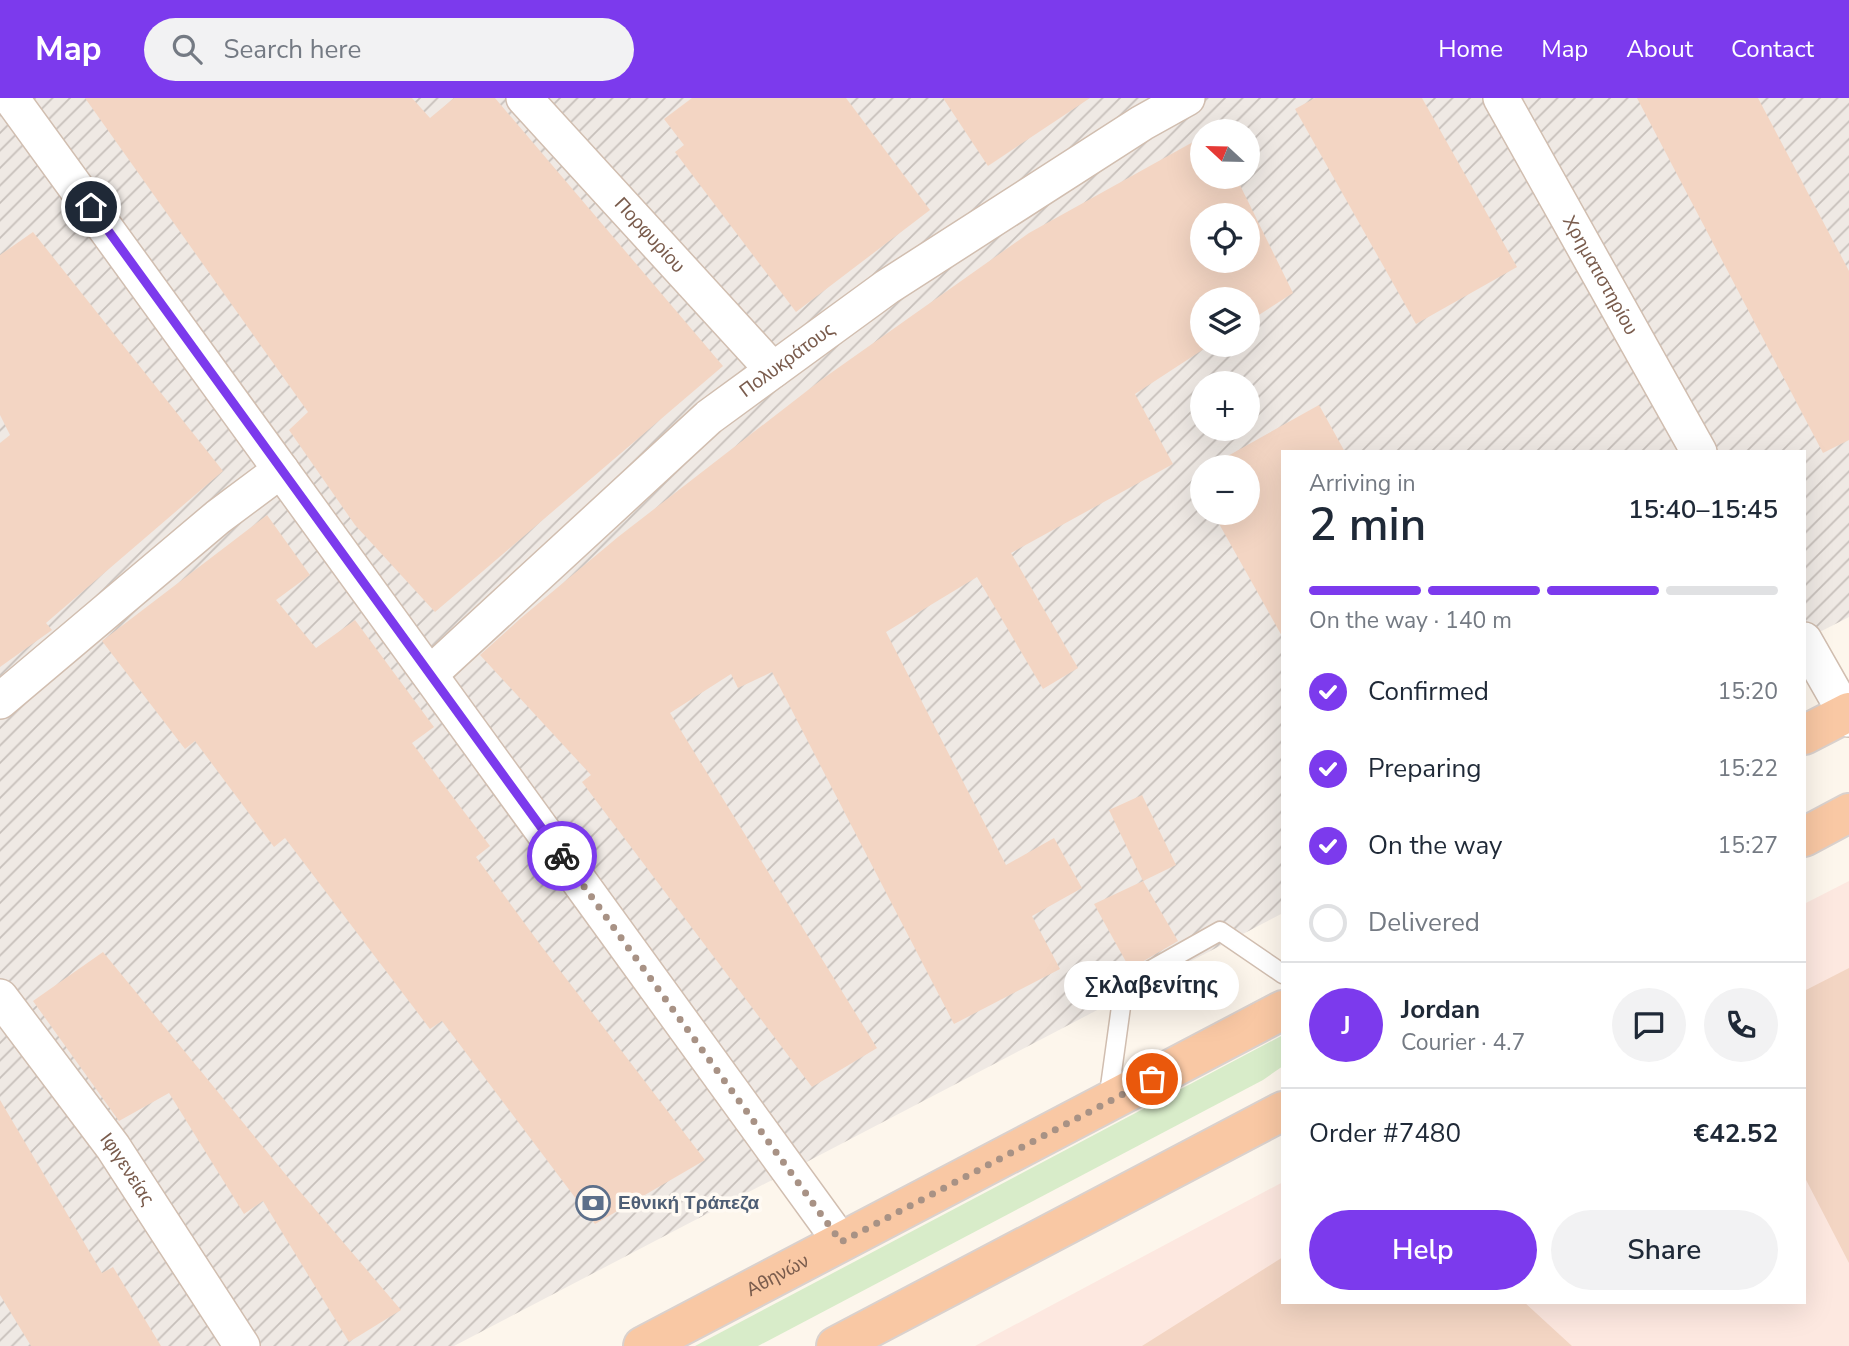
<!DOCTYPE html>
<html lang="en">
<head>
<meta charset="utf-8">
<style>
  body { margin:0; font-family:"Nunito Sans",sans-serif; background:#f2f2f3; color:#1f2937; height:100vh; display:flex; flex-direction:column; font-size:26px; white-space:nowrap }
  * { box-sizing:border-box; margin:0 }
  p { font-size:23px; color:#747a83 }
  .icon { flex:none; width:38px; height:38px; fill:none; stroke:currentColor; stroke-width:2; stroke-linecap:round; stroke-linejoin:round }
  .map { position:relative; flex:1; overflow:hidden }
  .sheet { position:absolute; left:1281px; top:352px; width:525px; height:854px; display:flex; flex-direction:column; background:#fff; border-radius:0px; box-shadow:0 7px 28px #0002 }
  .sheet>* { flex:none }
  .needle { width:46px; rotate:292deg }
  .fabs { position:absolute; left:1190px; top:21px; display:grid; gap:14px }
  .fabs a { display:grid; place-items:center; width:70px; height:70px; border-radius:50%; background:#fff; box-shadow:0 7px 28px #0002; font-size:35px }
  .pin { position:absolute; display:grid; place-items:center; width:60px; height:60px; color:#fff; margin:-30px; border:4px solid #fff; border-radius:50%; box-shadow:0 2px 7px #0007 }
  .courier { position:absolute; display:grid; place-items:center; width:70px; height:70px; margin:-35px; border:5px solid #7c3aed; border-radius:50%; background:#fff; color:#222; box-shadow:0 2px 9px #0007 }
  .bubble { position:absolute; height:49px; border-radius:24px; background:#fff; box-shadow:0 7px 28px #0002; font-size:23px; font-weight:600; line-height:49px; text-align:center }
  .headline em { font-style:normal; font-weight:600 }
  .headline div { display:flex; flex-direction:column-reverse }
  .headline { display:flex; align-items:center; justify-content:space-between; height:119px; padding:0 28px }
  h1 { font-size:46px; font-weight:600; line-height:52px }
  .bar { display:grid; grid-template-columns:repeat(4,1fr); gap:10px 7px; align-content:center; height:84px; padding:0 28px }
  .bar i { height:9px; border-radius:5px; background:#e0e1e3 }
  .bar .selected { background:#7c3aed }
  .bar p { grid-column:span 4 }
  .line { display:flex; align-items:center; gap:18px; padding:0 28px; border-top:2px solid #e0e1e3 }
  .line div { flex:1 }
  .round { display:grid; place-items:center; flex:none; width:74px; height:74px; border-radius:37px; background:#f2f2f3 }
  ol { padding:0 28px; list-style:none }
  li { display:flex; align-items:center; gap:21px; height:77px }
  li p { margin-inline-start:auto }
  li .icon { padding:7px; border-radius:50%; background:#7c3aed; color:#fff; stroke-width:4 }
  li:last-child { color:#747a83 }
  li i { width:38px; height:38px; border:4px solid #e0e1e3; border-radius:50% }
  .primary-button { display:flex; gap:14px; margin-top:auto; padding:14px 28px }
  .primary-button a { flex:1; height:80px; border-radius:42px; background:#7c3aed; color:#fff; font-size:28px; font-weight:600; line-height:80px; text-align:center }
  .primary-button a+a { background:#f2f2f3; color:#1f2937 }
  header { display:flex; align-items:center; gap:42px; box-sizing:border-box; height:98px; padding:0 35px; background:#7c3aed; color:#fff }
  header strong { font-size:33px }
  nav { display:flex; gap:38px; margin-inline-start:auto; font-size:24px }
  .search { width:490px; height:63px; background:#f2f2f3; display:flex; align-items:center; gap:18px; box-sizing:border-box; padding:0 24px; border-radius:38px; color:#747a83; font-size:26px }
  .map>svg:first-child { display:block }
  .commercial { fill:#fde8e0 }
  .industrial { fill:url(#industrial-furrows); fill-rule:evenodd }
  .grass { fill:#d8ecc9 }
  .building { fill:#f3d5c3; fill-rule:evenodd }
  .lines { fill:none; stroke-linecap:round; stroke-linejoin:round }
  .service-casing { stroke:#d1beb0; stroke-width:21 }
  .minor-casing { stroke:#d1beb0; stroke-width:38 }
  .trunk-casing { stroke:#dad1cd; stroke-width:42 }
  .service { stroke:#fff; stroke-width:18 }
  .minor { stroke:#fff; stroke-width:35 }
  .trunk { stroke:#f9c8a4; stroke-width:38 }
  .done { stroke:#a89285; stroke-width:7; stroke-dasharray:0 12.6 }
  .route { stroke:#7c3aed; stroke-width:9 }
  .labels { text-anchor:middle; dominant-baseline:central; stroke-width:7; stroke-linejoin:round; paint-order:stroke }
  .street-label { font-size:19px; fill:#7a5c4d; stroke:#fffaf3 }
  .service-label { font-size:19px; font-weight:bold; fill:#4e5e75; stroke:#fffaf3; text-anchor:start }
</style>
</head>
<body>
<header>
<strong>Map</strong>
<div class="search"><svg class="icon" aria-label="search" viewBox="0 0 24 24"><circle cx="10" cy="10" r="6"/><path d="M15 15l6 6"/></svg>Search here</div>
<nav><a>Home</a><a>Map</a><a>About</a><a>Contact</a></nav>
</header>
<div class="map">
<svg width="1849" height="1248" viewBox="0 0 1849 1248">
  <defs>
    <pattern id="industrial-furrows" width="10" height="10" patternUnits="userSpaceOnUse" patternTransform="scale(1.75)"><rect width="10" height="10" fill="#efe9e4"/><path d="M-1 1l2-2M0 10L10 0M9 11l2-2" fill="none" stroke="#c7c0bb"/></pattern>
  </defs>
  <rect width="100%" height="100%" fill="#fdf6ec"/>
  <path class="commercial" d="M1849,783V1248H975L1283,1084V1204H1804V806Z"/>
  <path class="industrial" d="M0,0H1849V519L1804,542V354H1283V815L454,1248H0ZM1202,33H1248V79H1202ZM1202,117H1248V163H1202ZM1202,201H1248V247H1202ZM1202,285H1248V331H1202ZM1202,369H1248V415H1202Z"/>
  <path class="grass" d="M1283,937V968L1263,982L758,1248H695Z"/>
  <path class="building" d="M85,0H412L430,20L454,0H495L723,268L435,514L355,427L289,332L308,314Z
    M692,0H846L930,112L796,214L675,54L684,47L664,21Z
    M943,0H1090L988,68Z
    M1315,0H1422L1517,169L1416,226L1295,11Z
    M1637,0H1758L1849,173V342L1823,355Z
    M1202,39V79H1236L1293,195L1248,224V201H1202V247H1210L1135,296L1173,366L1011,455L1078,570L1043,591L977,479L886,534L1006,767L1054,740L1082,790L1032,818L1060,871L954,926L772,574L738,590L731,576L670,615L877,950L812,989L582,684L591,677L480,557L521,520L618,439L821,282L1029,135ZM1202,117H1248V163H1202Z
    M33,134L223,373L46,525L52,532L0,569V345L10,337L0,317V157Z
    M1319,307L1345,354H1283V540L1213,415H1248V369H1208Z
    M267,417L310,477L276,502L316,550L355,522L434,629L412,645L490,748L476,759L542,849L705,1062L595,1126L442,923L430,931L285,740L274,749L195,643L185,651L102,543Z
    M1142,697L1176,767L1143,783L1109,712Z
    M1143,783L1178,843L1130,871L1094,806Z
    M103,854L291,1083L401,1212L349,1244L263,1103L244,1116L169,995L119,1023L33,903Z
    M1849,870V1165L1804,1078V893Z
    M0,1002L102,1175L113,1169L161,1248H31L0,1197Z
    M1283,1159V1204H1524L1572,1248H1142Z"/>
  <g class="lines">
    <g class="service-casing">
      <path id="service" d="M1108,1003L1124,887L1220,833L1283,876"/>
    </g>
    <g class="minor-casing">
      <g id="minor">
        <path d="M11,0L841,1144"/>
        <path id="s1" d="M524,0L773,272"/>
        <path id="s2" d="M1501,0L1699,354"/>
        <path d="M1804,542L1849,621"/>
        <path id="s3" d="M430,576L709,319L887,189L1142,25L1187,0"/>
        <path d="M0,603L218,419L281,372"/>
        <path id="s4" d="M0,899L113,1049L242,1248"/>
      </g>
    </g>
    <g class="trunk-casing">
      <g id="trunk">
        <path d="M1804,637L1849,614"/>
        <path d="M1804,739L1849,715"/>
        <path id="s5" d="M643,1248L1283,912"/>
        <path d="M836,1248L1283,1013"/>
      </g>
    </g>
    <use href="#service" class="service"/>
    <use href="#minor" class="minor"/>
    <use href="#trunk" class="trunk"/>
  </g>
  <g class="lines">
    <path class="done" d="M562,758L841,1144L1152,981"/>
    <path class="route" d="M91,109L562,758"/>
  </g>
  <defs>
    <g id="bank-ring" transform="scale(1.75)"><circle r="9.5" fill="#fffaf3" stroke="#5c6f8a" stroke-width="1.5"/><path d="M-6-4H6V4H-6ZM0-2.3a2.3 2.3 0 1 0 0 4.6a2.3 2.3 0 1 0 0-4.6Z" fill="#5c6f8a"/></g>
  </defs>
  <g fill-rule="evenodd">
    <use href="#bank-ring" x="593" y="1105"/>
  </g>
  <g class="labels">
    <g class="street-label">
      <text stroke="none"><textPath href="#s1" startOffset="186">Πορφυρίου</textPath></text>
      <text stroke="none"><textPath href="#s2" startOffset="203">Χρηματιστηρίου</textPath></text>
      <text stroke="none"><textPath href="#s3" startOffset="476">Πολυκράτους</textPath></text>
      <text stroke="none"><textPath href="#s4" startOffset="214">Ιφιγενείας</textPath></text>
      <text stroke="none"><textPath href="#s5" startOffset="152">Αθηνών</textPath></text>
    </g>
    <g class="service-label">
      <text x="618" y="1105">Εθνική Τράπεζα</text>
    </g>
  </g>
</svg>
<div class="fabs">
<a><svg class="needle" viewBox="-14 -14 28 28"><path d="M0-13l5 13h-10z" fill="#e53935"/><path d="M0 13l5-13h-10z" fill="#747a83"/></svg></a>
<a><svg class="icon" aria-label="locate" viewBox="0 0 24 24"><circle cx="12" cy="12" r="6"/><path d="M12 2v4M12 18v4M2 12h4M18 12h4"/></svg></a>
<a><svg class="icon" aria-label="layers" viewBox="0 0 24 24"><path d="M12 4l9 5-9 5-9-5zM3 14l9 5 9-5"/></svg></a>
<a>+</a>
<a>−</a>
</div>
<div class="pin" style="left:1152px;top:981px;background:#ea580c"><svg class="icon" aria-label="bag" viewBox="0 0 24 24"><path d="M5 8h14l-1 12H6zM9 8a3 3 0 0 1 6 0"/></svg></div>
<div class="pin" style="left:91px;top:109px;background:#1f2937"><svg class="icon" aria-label="home" viewBox="0 0 24 24"><path d="M3 11l9-7 9 7M6 9v11h12V9"/></svg></div>
<div class="courier" style="left:562px;top:758px"><svg class="icon" aria-label="bike" viewBox="0 0 24 24"><circle cx="6" cy="16" r="4"/><circle cx="18" cy="16" r="4"/><path d="M6 16l4-8h5l3 8M10 8l3 8H6M13 5h3"/></svg></div>
<div class="bubble" style="left:1064px;top:863px;width:175px">Σκλαβενίτης</div>
<section class="sheet">
<div class="headline"><div><h1>2 min</h1><p>Arriving in</p></div><em>15:40–15:45</em></div>
<div class="bar"><i class="selected"></i><i class="selected"></i><i class="selected"></i><i></i><p>On the way · 140 m</p></div>
<ol>
<li><svg class="icon" aria-label="check" viewBox="0 0 24 24"><path d="M5 12l5 5 9-10"/></svg>Confirmed<p>15:20</p></li>
<li><svg class="icon" aria-label="check" viewBox="0 0 24 24"><path d="M5 12l5 5 9-10"/></svg>Preparing<p>15:22</p></li>
<li><svg class="icon" aria-label="check" viewBox="0 0 24 24"><path d="M5 12l5 5 9-10"/></svg>On the way<p>15:27</p></li>
<li><i></i>Delivered</li>
</ol>
<div class="line" style="height:126px"><b class="round" style="background:#7c3aed;color:#fff">J</b><div><b>Jordan</b><p>Courier · 4.7</p></div><a class="round"><svg class="icon" aria-label="chat" viewBox="0 0 24 24"><path d="M4 5h16v11H9l-5 4z"/></svg></a><a class="round"><svg class="icon" aria-label="phone" viewBox="0 0 24 24"><path d="M5 4h4l2 5-3 2q2 4 5 5l2-3 5 2v4C11 20 4 13 5 4z"/></svg></a></div>
<div class="line" style="height:91px"><div>Order #7480</div><b>€42.52</b></div>
<div class="primary-button"><a>Help</a><a>Share</a></div>
</section>
</div>
</body>
</html>
